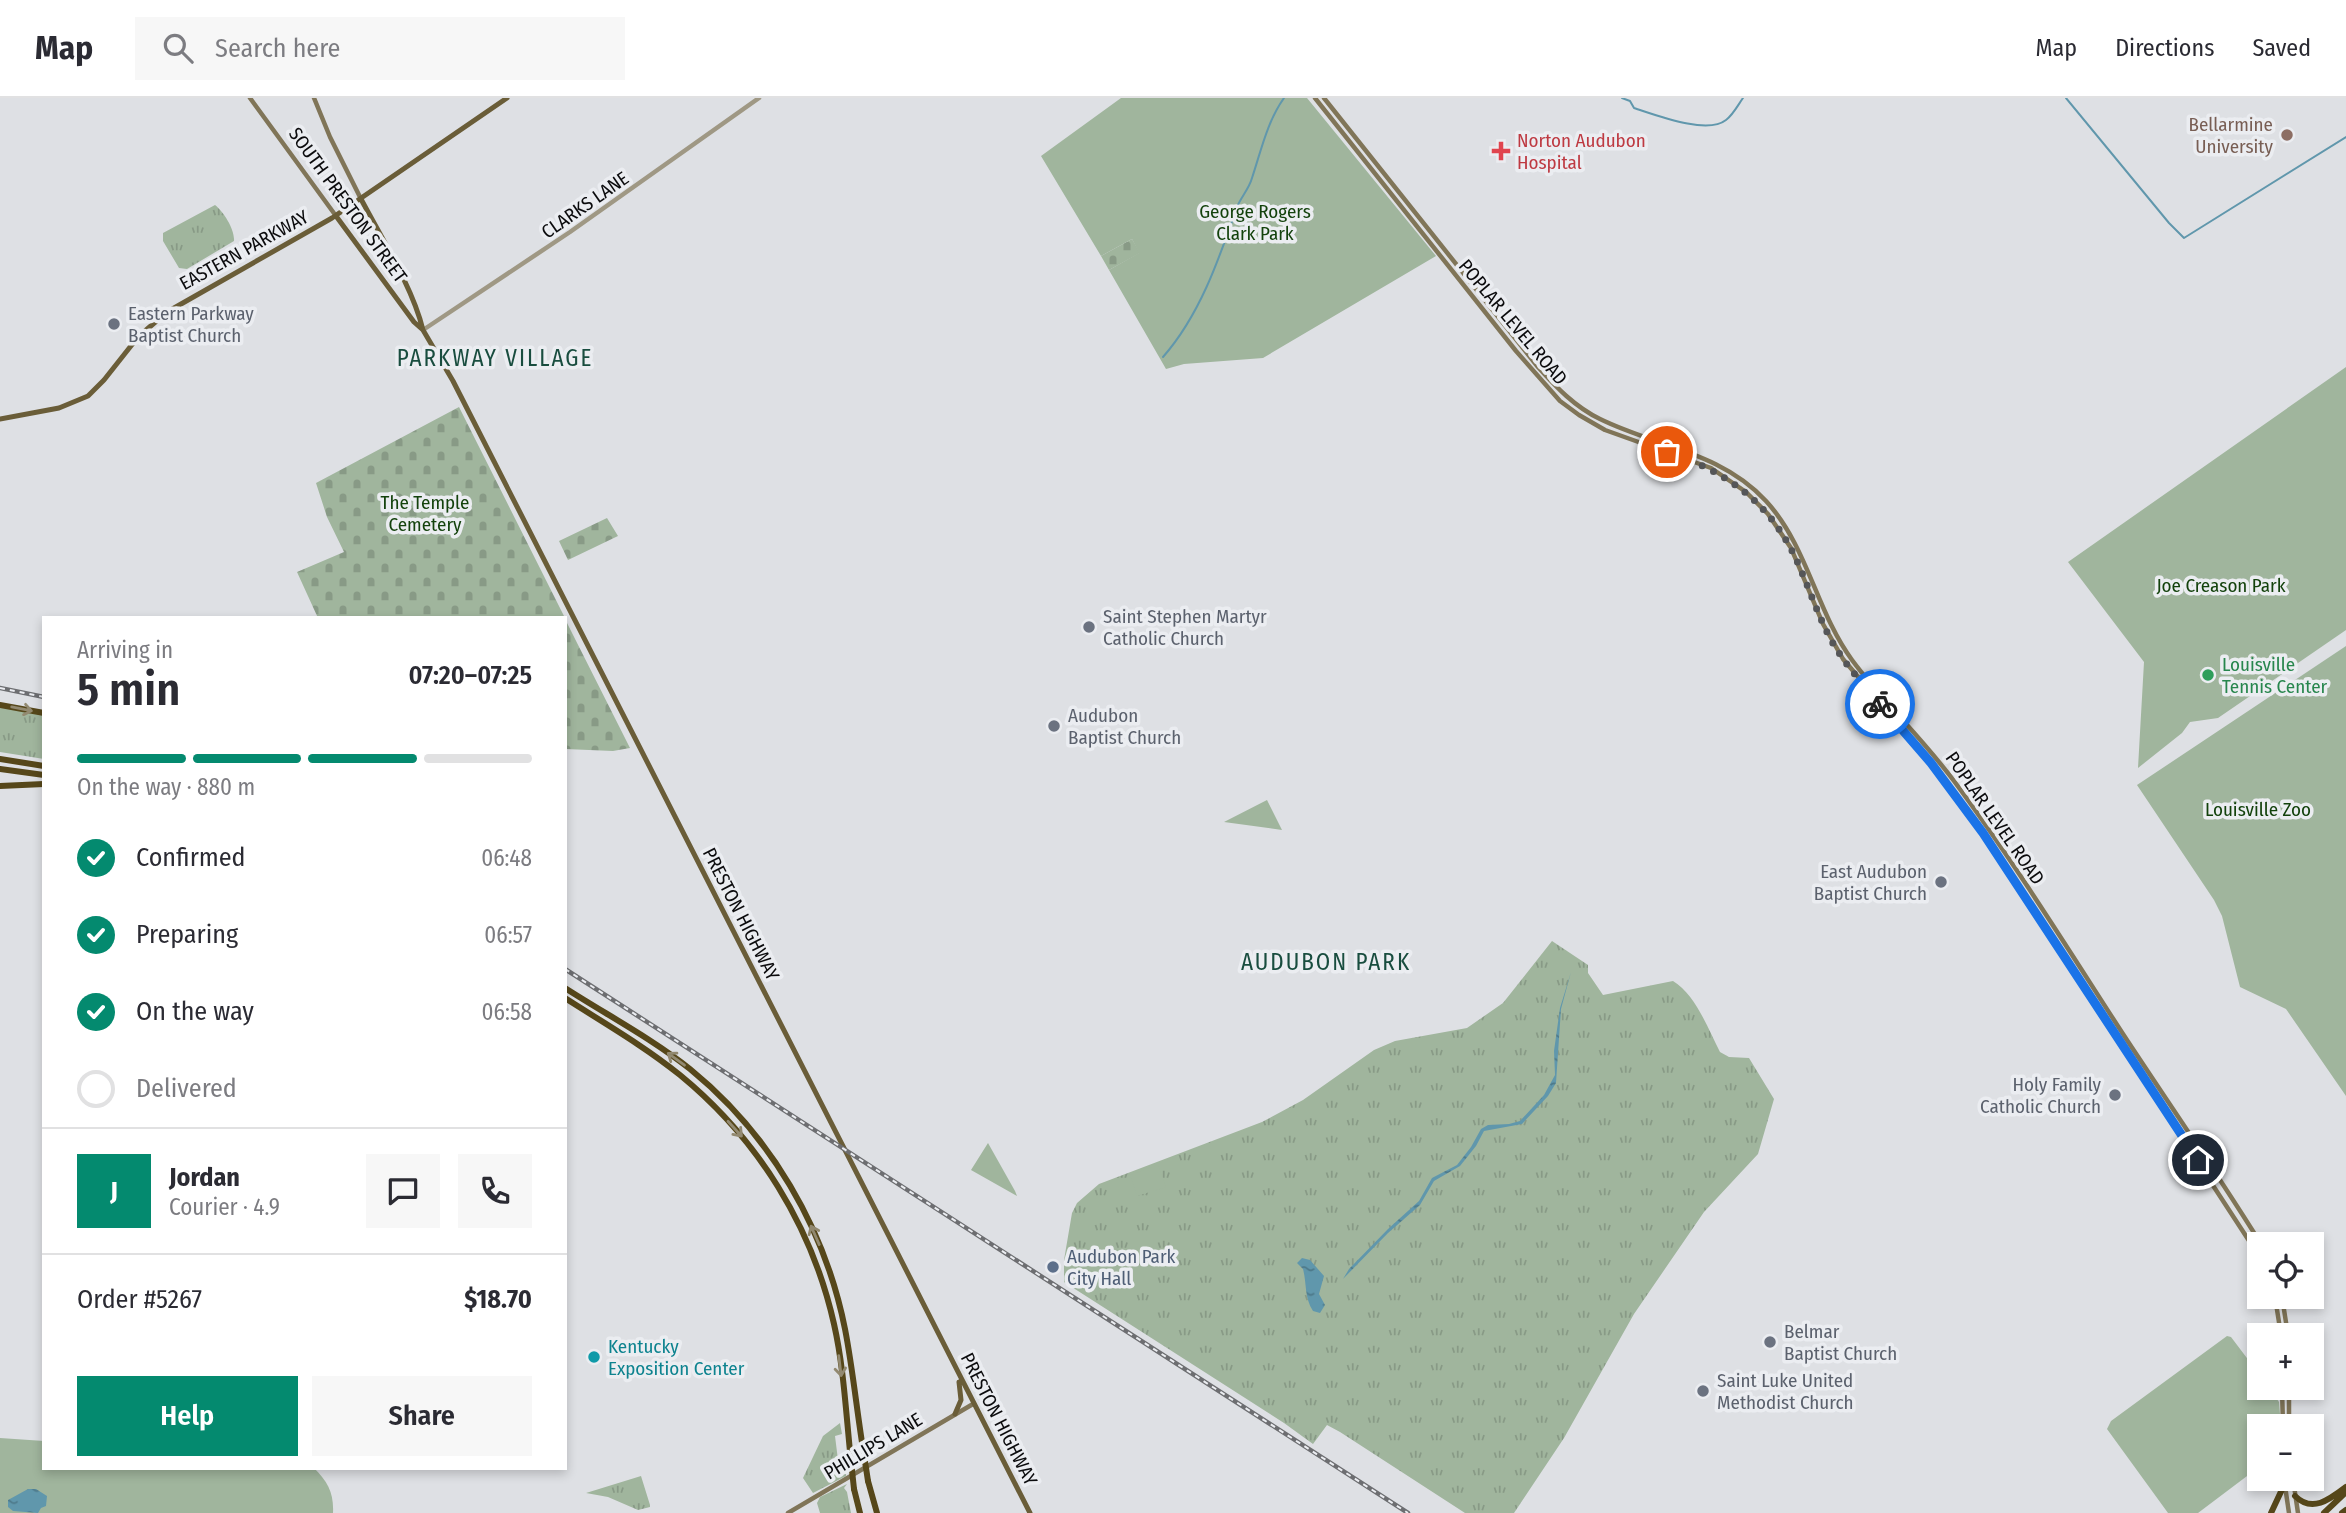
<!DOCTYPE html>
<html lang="en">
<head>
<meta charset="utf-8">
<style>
  body { margin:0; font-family:"Fira Sans Condensed",sans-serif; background:#f7f7f7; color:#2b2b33; height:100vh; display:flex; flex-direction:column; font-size:26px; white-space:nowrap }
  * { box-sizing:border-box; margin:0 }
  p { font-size:23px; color:#7c7c81 }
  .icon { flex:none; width:38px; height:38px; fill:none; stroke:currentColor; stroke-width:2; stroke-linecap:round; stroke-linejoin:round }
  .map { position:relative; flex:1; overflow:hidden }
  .drawer { position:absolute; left:42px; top:518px; width:525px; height:854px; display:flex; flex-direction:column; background:#fff; border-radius:0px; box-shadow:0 4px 10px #0003 }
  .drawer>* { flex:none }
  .fabs { position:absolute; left:2247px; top:1134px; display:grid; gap:14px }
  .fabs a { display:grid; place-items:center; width:77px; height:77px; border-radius:0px; background:#fff; box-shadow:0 4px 10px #0003; font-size:35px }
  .pin { position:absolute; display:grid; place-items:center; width:60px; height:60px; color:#fff; margin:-30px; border:4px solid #fff; border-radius:50%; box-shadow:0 2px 7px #0007 }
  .courier { position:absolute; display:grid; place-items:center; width:70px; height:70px; margin:-35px; border:5px solid #1a73e8; border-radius:50%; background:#fff; color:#222; box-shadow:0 2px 9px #0007 }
  .summary em { font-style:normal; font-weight:600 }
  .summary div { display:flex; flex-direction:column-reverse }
  .summary { display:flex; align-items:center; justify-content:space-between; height:119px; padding:0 35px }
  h1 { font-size:46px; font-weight:600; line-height:52px }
  .bar { display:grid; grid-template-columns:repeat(4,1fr); gap:10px 7px; align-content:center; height:84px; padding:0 35px }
  .bar i { height:9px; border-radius:5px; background:#e1e1e2 }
  .bar .active { background:#048a6f }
  .bar p { grid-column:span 4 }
  .line { display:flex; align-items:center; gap:18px; padding:0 35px; border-top:2px solid #e1e1e2 }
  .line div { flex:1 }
  .round { display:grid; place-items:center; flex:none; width:74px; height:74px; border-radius:0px; background:#f7f7f7 }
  ol { padding:0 35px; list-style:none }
  li { display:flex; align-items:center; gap:21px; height:77px }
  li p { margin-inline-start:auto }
  li .icon { padding:7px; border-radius:50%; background:#048a6f; color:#fff; stroke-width:4 }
  li:last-child { color:#7c7c81 }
  li i { width:38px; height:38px; border:4px solid #e1e1e2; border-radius:50% }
  .action { display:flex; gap:14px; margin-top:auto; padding:14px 35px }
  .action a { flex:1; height:80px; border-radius:0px; background:#048a6f; color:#fff; font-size:28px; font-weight:600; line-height:80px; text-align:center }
  .action a+a { background:#f7f7f7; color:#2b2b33 }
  header { display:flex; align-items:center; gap:42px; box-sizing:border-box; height:98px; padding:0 35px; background:#fff; border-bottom:2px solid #e1e1e2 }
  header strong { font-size:33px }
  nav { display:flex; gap:38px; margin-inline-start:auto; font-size:24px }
  .search { width:490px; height:63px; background:#f7f7f7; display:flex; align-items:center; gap:18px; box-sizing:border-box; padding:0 24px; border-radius:0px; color:#7c7c81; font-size:26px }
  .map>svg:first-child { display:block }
  .grass { fill:url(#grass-tufts) }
  .cemetery { fill:url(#cemetery-stones) }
  .park { fill:#a0b59d }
  .water { fill:url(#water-ripples) }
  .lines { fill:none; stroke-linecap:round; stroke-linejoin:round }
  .stream { stroke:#6097ac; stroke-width:2 }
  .tertiary { stroke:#9f9884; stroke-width:4.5 }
  .secondary { stroke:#807558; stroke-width:4.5 }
  .primary { stroke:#6a5d38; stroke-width:5 }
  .motorway { stroke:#56471a; stroke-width:6 }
  .rail-casing { stroke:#6d6e71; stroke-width:4.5 }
  .rail { stroke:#ebedf1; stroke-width:2; stroke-dasharray:5; stroke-linecap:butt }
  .motorway-bridge { stroke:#56471a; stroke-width:6 }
  .oneway { stroke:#928970 }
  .done { stroke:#555658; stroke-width:7; stroke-dasharray:0 12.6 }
  .route { stroke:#1a73e8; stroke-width:9 }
  .education-dot { fill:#8d6e63; stroke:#ebedf1; stroke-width:2.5 }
  .health-dot { fill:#e0444e; stroke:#ebedf1; stroke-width:2.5 }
  .worship-dot { fill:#6b7280; stroke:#ebedf1; stroke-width:2.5 }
  .leisure-dot { fill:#2e9e5b; stroke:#ebedf1; stroke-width:2.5 }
  .service-dot { fill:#5c6f8a; stroke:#ebedf1; stroke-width:2.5 }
  .culture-dot { fill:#0f9aa8; stroke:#ebedf1; stroke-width:2.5 }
  .labels { text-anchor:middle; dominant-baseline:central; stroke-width:7; stroke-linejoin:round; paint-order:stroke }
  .education-label { font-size:19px; fill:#785e54; stroke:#ebedf1; text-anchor:end }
  .health-label { font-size:19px; fill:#be3a42; stroke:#ebedf1; text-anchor:start }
  .street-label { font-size:19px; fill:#0b0b0d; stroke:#ebedf1 }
  .park-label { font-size:19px; fill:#13420c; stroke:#ebedf1 }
  .worship-label { font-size:19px; fill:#5b616d; stroke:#ebedf1; text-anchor:start }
  .leisure-label { font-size:19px; fill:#27864d; stroke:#ebedf1; text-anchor:start }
  .service-label { font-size:19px; fill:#4e5e75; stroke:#ebedf1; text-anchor:start }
  .culture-label { font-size:19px; fill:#0d838f; stroke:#ebedf1; text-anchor:start }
  .quarter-label { font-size:23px; letter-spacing:2px; fill:#194d3f; stroke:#ebedf1 }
</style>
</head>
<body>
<header>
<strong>Map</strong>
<div class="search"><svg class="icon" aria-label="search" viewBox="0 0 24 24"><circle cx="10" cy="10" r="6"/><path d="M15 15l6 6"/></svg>Search here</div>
<nav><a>Map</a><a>Directions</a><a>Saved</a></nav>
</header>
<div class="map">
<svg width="2346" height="1415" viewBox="0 0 2346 1415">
  <defs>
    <pattern id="grass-tufts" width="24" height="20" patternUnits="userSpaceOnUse" patternTransform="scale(1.75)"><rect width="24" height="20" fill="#a0b59d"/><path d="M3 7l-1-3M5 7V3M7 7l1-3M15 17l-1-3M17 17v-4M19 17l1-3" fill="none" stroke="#889a86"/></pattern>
    <pattern id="cemetery-stones" width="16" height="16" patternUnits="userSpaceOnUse" patternTransform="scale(1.75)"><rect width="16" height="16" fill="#a0b59d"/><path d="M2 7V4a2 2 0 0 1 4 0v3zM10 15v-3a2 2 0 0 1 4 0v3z" fill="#889a86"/></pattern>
    <pattern id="water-ripples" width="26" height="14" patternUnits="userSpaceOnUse" patternTransform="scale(1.75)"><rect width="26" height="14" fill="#6097ac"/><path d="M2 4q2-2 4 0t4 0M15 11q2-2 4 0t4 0" fill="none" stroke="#4d798a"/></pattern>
  </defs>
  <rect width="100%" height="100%" fill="#dee0e4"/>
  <path class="grass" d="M215,107C224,114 235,132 234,143L187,171L179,170L163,143V135Z
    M0,609L44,617V661L0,654Z
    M1552,843L1588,867V875L1603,897L1673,883C1696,897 1708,931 1720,954L1729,959L1749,960L1774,1001L1758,1056L1704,1114L1634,1216L1564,1340L1514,1415H1465L1340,1334L1327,1327L1313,1346L1284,1325L1064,1184V1162L1072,1115L1077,1105L1099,1086L1262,1024L1303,1002L1374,952L1395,943L1467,930L1503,905Z
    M840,1325L842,1336L835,1338L839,1370L845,1367L846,1378L813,1395L803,1380L823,1338Z
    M641,1378L650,1407V1409L638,1412L608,1399L586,1395Z
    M847,1386L844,1390L847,1394L851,1415H820L817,1405L820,1399Z"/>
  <path class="cemetery" d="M1132,141L1140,155L1109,172L1101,158Z
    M459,309L565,520H318L297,474L344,454L327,419L316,385Z
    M607,420L618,438L568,462L559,443Z
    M565,521L630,650L613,653L565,651Z"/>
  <path class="park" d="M1121,0H1307L1436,158L1263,260L1184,266L1166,271L1109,172L1139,155L1132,141L1101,158L1041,58Z
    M2346,269V532L2218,620L2190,624L2182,635L2138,670L2144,564L2068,464Z
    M2346,548V998L2286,911L2240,889L2222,818L2214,802L2137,687Z
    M1267,702L1282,732L1224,724Z
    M988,1045L1015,1093L1017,1098L971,1072Z
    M1158,1067L1166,1089L1137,1098L1130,1077Z
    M2227,1238L2231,1239L2259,1276V1290H2269L2279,1304L2281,1328H2259V1369L2198,1415H2168L2107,1331L2111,1323Z
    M0,1340L44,1343V1370H314C328,1384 334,1395 333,1415H0Z"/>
  <path class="water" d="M1571,874L1561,911L1556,985L1548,998L1522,1026L1484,1033L1476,1048L1460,1068L1434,1083L1420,1107L1388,1135L1343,1181L1349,1171L1388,1131L1419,1103L1432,1080L1457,1067L1471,1049L1481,1031L1488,1027L1509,1026L1520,1023L1544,997L1555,977L1554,953L1560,910Z
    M1302,1160L1310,1162L1324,1178L1319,1196L1325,1207L1320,1215L1313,1213C1304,1199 1307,1186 1303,1171L1297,1165Z
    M28,1391H36L47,1398L46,1408L41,1410L38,1415L13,1413L8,1409V1402Z"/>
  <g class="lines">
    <path class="stream" d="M1622,0L1630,3L1634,10C1656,17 1707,37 1726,22C1733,17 1738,7 1743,0
      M2066,0L2169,125L2184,140L2346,39
      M1163,259C1200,217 1219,161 1237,109C1241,99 1249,91 1252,80C1261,53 1267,24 1284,0"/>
    <path class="tertiary" d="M423,232L570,134L759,0"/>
    <path class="secondary" d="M250,0L336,118
      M314,0L330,39L361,101
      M1315,0L1516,253L1560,303L1579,317L1605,332L1711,370L1746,394L1768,416L1791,450L1823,526L1843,561L1931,665L1983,735L2259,1158
      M1324,0L1538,269C1556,289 1575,309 1600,321C1657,349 1721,354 1766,403C1808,449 1816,513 1852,562C1883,604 1922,640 1954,683C2014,764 2068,851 2123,936C2169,1006 2217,1075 2261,1146
      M2275,1199L2281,1237
      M2282,1199L2288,1237
      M2282,1290L2283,1328
      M2289,1290V1328
      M2284,1381L2289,1415
      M2293,1381L2298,1415
      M788,1415L973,1306"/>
    <path class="primary" d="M361,101C381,139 413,190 423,232
      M336,118L414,224L423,232L453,283L1030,1415
      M0,321L59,310L88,298L104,282L138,239L167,214L332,120L507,0
      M955,1316L961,1302L959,1284"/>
    <path class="motorway" d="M0,607L44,615
      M0,661L44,668
      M0,671L44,677
      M0,688L44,686
      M565,890C607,917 651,940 690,971C770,1036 825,1130 845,1231C853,1272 857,1315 864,1357
      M565,900C604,925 644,948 680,977C758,1041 812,1128 834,1226C844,1270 846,1317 851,1363
      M868,1383L877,1415
      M854,1391L860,1415
      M2295,1398C2312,1415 2329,1402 2346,1389
      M2271,1415L2285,1385
      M2324,1415L2345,1395
      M2342,1415L2346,1412"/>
    <g class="rail-casing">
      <path id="rail" d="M0,590L44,599
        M565,871L1408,1415"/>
    </g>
    <use href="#rail" class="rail"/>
    <path class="motorway-bridge" d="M864,1357L868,1383
      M851,1363L854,1391"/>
  </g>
  <defs><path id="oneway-shaft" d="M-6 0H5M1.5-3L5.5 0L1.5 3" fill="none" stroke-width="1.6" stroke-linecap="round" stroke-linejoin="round" transform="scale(1.75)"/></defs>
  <g class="oneway">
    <use href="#oneway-shaft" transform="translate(22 611) rotate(11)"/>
    <use href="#oneway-shaft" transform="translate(676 961) rotate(-144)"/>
    <use href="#oneway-shaft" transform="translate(735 1031) rotate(48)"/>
    <use href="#oneway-shaft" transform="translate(815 1137) rotate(-114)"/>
    <use href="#oneway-shaft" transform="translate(840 1268) rotate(83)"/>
  </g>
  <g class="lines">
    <path class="done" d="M1667,354C1720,371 1763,399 1790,449C1805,477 1814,509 1829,538C1842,563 1861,584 1880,606"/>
    <path class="route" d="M1880,606L1931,665L1983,735L2198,1062"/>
  </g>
  <circle class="education-dot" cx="2287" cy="37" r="7"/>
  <path class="health-dot" d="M1497.5 42.5h7v7h7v7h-7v7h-7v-7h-7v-7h7z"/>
  <g class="worship-dot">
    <circle cx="114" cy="226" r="7"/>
    <circle cx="1089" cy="529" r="7"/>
    <circle cx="1054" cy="628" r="7"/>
    <circle cx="1941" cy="784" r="7"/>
    <circle cx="2115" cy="997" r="7"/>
    <circle cx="1770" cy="1244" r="7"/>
    <circle cx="1703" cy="1293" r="7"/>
  </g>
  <circle class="leisure-dot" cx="2208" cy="577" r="7"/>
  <circle class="service-dot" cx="1053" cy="1169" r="7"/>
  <circle class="culture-dot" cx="594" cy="1259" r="7"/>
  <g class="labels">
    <g class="education-label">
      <text x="2273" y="26">Bellarmine<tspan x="2273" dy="22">University</tspan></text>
    </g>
    <g class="health-label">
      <text x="1517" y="42">Norton Audubon<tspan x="1517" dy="22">Hospital</tspan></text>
    </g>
    <g class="street-label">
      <text transform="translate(348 107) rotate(54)">SOUTH PRESTON STREET</text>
      <text transform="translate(585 107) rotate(-35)">CLARKS LANE</text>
      <text transform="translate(244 152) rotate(-29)">EASTERN PARKWAY</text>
      <text transform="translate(1513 224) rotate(50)">POPLAR LEVEL ROAD</text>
      <text transform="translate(1995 720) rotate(55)">POPLAR LEVEL ROAD</text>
      <text transform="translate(741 816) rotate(63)">PRESTON HIGHWAY</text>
      <text transform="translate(999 1321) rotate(63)">PRESTON HIGHWAY</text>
      <text transform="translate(873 1348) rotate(-31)">PHILLIPS LANE</text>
    </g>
    <g class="park-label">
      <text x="1255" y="113">George Rogers<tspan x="1255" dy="22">Clark Park</tspan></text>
      <text x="425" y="404">The Temple<tspan x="425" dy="22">Cemetery</tspan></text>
      <text x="2221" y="487">Joe Creason Park</text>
      <text x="2258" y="711">Louisville Zoo</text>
    </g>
    <g class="worship-label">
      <text x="128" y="215">Eastern Parkway<tspan x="128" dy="22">Baptist Church</tspan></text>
      <text x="1103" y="518">Saint Stephen Martyr<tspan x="1103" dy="22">Catholic Church</tspan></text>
      <text x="1068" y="617">Audubon<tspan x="1068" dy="22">Baptist Church</tspan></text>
      <text x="1927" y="773" text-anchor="end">East Audubon<tspan x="1927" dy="22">Baptist Church</tspan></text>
      <text x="2101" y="986" text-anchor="end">Holy Family<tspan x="2101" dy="22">Catholic Church</tspan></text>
      <text x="1784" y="1233">Belmar<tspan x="1784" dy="22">Baptist Church</tspan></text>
      <text x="1717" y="1282">Saint Luke United<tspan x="1717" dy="22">Methodist Church</tspan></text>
    </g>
    <g class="leisure-label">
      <text x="2222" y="566">Louisville<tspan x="2222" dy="22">Tennis Center</tspan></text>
    </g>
    <g class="service-label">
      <text x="1067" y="1158">Audubon Park<tspan x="1067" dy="22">City Hall</tspan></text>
    </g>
    <g class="culture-label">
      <text x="608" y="1248">Kentucky<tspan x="608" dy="22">Exposition Center</tspan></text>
    </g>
    <g class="quarter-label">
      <text x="495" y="260">PARKWAY VILLAGE</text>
      <text x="1326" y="864">AUDUBON PARK</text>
    </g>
  </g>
</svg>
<div class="fabs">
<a><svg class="icon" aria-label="locate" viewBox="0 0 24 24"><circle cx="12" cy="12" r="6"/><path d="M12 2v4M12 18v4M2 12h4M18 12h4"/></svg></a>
<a>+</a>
<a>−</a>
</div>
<div class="pin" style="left:1667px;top:354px;background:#ea580c"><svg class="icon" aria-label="bag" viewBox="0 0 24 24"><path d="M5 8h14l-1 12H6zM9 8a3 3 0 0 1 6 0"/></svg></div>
<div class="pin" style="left:2198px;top:1062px;background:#1f2937"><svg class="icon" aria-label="home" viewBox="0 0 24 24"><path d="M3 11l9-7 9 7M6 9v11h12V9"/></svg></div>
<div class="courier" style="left:1880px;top:606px"><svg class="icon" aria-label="bike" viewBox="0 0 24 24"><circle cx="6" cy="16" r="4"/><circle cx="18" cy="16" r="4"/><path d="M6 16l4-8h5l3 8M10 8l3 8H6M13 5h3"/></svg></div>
<section class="drawer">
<div class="summary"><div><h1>5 min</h1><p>Arriving in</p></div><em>07:20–07:25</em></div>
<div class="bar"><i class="active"></i><i class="active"></i><i class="active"></i><i></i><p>On the way · 880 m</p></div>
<ol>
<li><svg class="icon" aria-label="check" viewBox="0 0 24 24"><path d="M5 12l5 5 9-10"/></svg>Confirmed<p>06:48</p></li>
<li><svg class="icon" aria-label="check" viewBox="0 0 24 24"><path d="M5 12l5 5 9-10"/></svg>Preparing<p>06:57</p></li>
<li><svg class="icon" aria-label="check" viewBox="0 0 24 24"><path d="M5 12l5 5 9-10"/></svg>On the way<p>06:58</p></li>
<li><i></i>Delivered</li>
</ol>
<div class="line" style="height:126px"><b class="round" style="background:#048a6f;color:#fff">J</b><div><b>Jordan</b><p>Courier · 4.9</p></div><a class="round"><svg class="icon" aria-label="chat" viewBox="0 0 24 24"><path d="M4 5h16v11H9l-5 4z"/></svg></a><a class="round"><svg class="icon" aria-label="phone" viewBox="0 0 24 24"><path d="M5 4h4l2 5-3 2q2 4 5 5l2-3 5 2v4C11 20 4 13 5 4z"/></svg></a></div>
<div class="line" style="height:91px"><div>Order #5267</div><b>$18.70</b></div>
<div class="action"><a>Help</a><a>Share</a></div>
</section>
</div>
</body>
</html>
